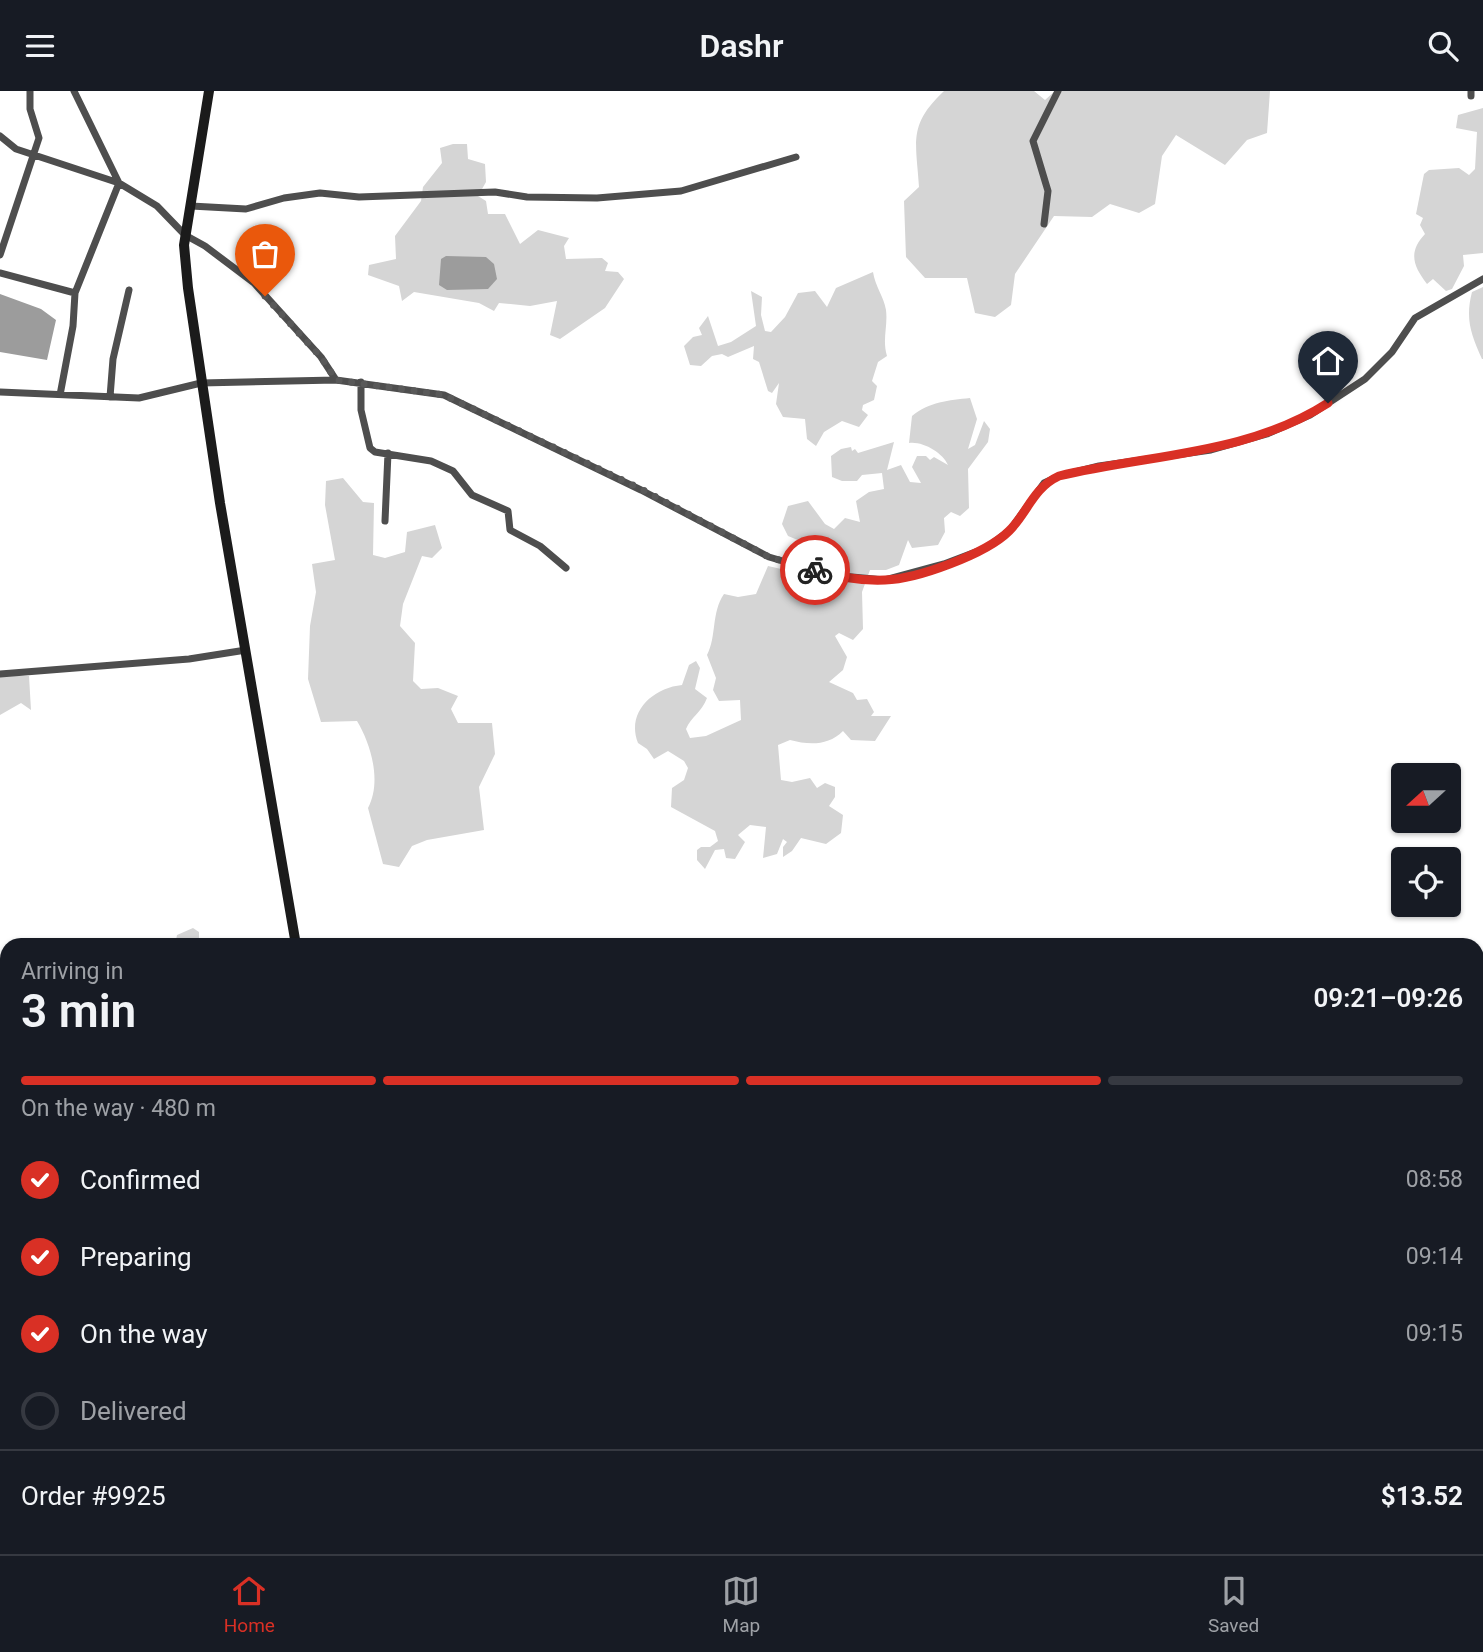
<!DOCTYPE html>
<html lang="en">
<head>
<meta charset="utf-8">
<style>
  body { margin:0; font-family:Roboto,sans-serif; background:#20242c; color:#f1f3f6; height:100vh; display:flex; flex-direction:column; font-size:26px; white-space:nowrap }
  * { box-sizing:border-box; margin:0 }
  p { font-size:23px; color:#9ea1a6 }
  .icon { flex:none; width:38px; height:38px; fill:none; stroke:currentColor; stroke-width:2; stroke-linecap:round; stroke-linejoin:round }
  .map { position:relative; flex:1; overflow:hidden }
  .side { position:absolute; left:0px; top:847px; width:1484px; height:616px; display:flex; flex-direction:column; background:#171b24; border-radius:21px 21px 0 0; box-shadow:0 2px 5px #0004 }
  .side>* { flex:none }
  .needle { width:46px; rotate:249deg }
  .tools { position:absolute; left:1391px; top:672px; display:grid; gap:14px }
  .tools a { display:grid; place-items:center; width:70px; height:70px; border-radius:7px; background:#171b24; box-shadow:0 2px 5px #0004; font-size:35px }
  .pin { position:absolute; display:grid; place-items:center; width:60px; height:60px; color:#fff; margin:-72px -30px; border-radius:50% 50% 50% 0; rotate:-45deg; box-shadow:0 0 7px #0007 }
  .pin .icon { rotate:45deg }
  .courier { position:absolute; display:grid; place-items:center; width:70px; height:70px; margin:-35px; border:5px solid #d93025; border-radius:50%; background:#fff; color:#222; box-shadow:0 2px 9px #0007 }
  .head em { font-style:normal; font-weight:600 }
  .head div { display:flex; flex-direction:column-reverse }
  .head { display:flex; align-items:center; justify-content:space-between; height:119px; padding:0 21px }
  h1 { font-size:46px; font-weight:600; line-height:52px }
  .bar { display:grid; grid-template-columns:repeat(4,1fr); gap:10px 7px; align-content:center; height:84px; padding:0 21px }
  .bar i { height:9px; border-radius:5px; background:#363941 }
  .bar .current { background:#d93025 }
  .bar p { grid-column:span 4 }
  .line { display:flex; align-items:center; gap:18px; padding:0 21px; border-top:2px solid #363941 }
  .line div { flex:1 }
  ol { padding:0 21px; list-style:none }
  li { display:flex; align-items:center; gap:21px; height:77px }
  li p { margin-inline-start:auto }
  li .icon { padding:7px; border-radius:50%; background:#d93025; color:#fff; stroke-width:4 }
  li:last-child { color:#9ea1a6 }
  li i { width:38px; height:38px; border:4px solid #363941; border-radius:50% }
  header { display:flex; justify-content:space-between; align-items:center; height:91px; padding:0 21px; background:#171b24; font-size:32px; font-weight:600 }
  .menu { display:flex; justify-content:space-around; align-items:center; height:98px; border-top:2px solid #363941; background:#171b24; font-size:19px; color:#9ea1a6 }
  .menu a { display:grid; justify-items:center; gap:4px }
  .menu .current { color:#d93025 }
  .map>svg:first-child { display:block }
  .green { fill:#d5d5d5 }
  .water { fill:#9c9c9c }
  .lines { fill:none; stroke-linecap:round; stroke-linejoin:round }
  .canal { stroke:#9c9c9c; stroke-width:8 }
  .pedestrian { stroke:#4e4e4e; stroke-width:5 }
  .minor { stroke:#4e4e4e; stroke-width:7 }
  .secondary { stroke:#1b1b1b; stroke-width:10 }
  .done { stroke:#595959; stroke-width:7; stroke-dasharray:0 12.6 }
  .route { stroke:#d93025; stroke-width:9 }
</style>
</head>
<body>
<header><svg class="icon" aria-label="menu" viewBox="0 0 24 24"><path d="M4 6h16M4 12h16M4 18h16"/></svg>Dashr<svg class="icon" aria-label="search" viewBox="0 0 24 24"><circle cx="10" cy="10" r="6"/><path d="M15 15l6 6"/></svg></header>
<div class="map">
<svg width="1483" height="1463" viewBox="0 0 1483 1463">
  <rect width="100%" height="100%" fill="#fff"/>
  <path class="green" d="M944,0H1034L1045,9L1055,0H1270L1267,42L1247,49L1225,74L1176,44L1162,65L1155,113L1139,122L1110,113L1092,126L1054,125L1015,183L1011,214L995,226L975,222L967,187H925L906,166L904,110L919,96C916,50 908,34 944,0Z
    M1483,17V162L1463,164L1464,175L1452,198L1446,200L1433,188L1427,193C1413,175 1408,161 1425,143L1420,134L1423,127L1416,123L1424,83L1429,79L1459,77L1469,84L1475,78L1477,41L1456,37L1458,24Z
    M453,53H467L468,68L485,73L486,91L478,105L486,110L488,123H505L520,153L538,139L569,147L564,155L566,168L602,167L608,172L605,180L618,181L624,188L605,217L560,248L550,244L557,210L530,215L499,212L494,220L479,212L414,201L402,210L399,195L368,184L369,174L396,168L395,145L421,110L423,96L442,72L440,57Z
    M873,181C875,195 884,206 886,219C888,235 882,249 887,265L878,271L872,290L877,295L874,309L863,314L862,319L868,324L859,336L842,330L824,341L816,355L807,348L805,328L783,326L776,313L779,292L772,302L768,300L759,271L753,268L754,255L728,266L722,263L712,265L701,275L690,274L684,255L693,246L702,244L699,237L708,225L718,255L731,251L756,235L751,200L762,206L761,224L765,240L771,241L785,226L798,202L815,200L827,216L836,197Z
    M1483,196V268H1482C1471,243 1465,228 1472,201Z
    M970,307L977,328L968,358L975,354L984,330L990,338L988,351L968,378L969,417L960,425L951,421L944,427L945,441L938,454L912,457L908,449L899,474L886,479H870L862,501L863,538L853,549L839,542L835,545L847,566L843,579L829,591L853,602L857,609L867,608L874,621L871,625H891L875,650L851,649L843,640C828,655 809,654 790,649L778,654L781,689L792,691L810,687L817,697L825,692L835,696V706L829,715L843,724L841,742L826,753L801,747L792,760L783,766V756L787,751L783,748L777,763L763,767L766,736L750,734L738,744L745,751L735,768L726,767L724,758L715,759L705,778L697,769V759L701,756H710L718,750L715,740L671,716L672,697L684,689L688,677L684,670L668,660L654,668L647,658L638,652C626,622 652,597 682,594L689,574L696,570L700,577L695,598L707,607C702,621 691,626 686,638L690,647L706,645L741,629L740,609L719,610L713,599L716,587L707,564C717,545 711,522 724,503L738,506L756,503L768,475L803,483L805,452L788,445L782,433L788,415L808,410L825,433L834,438L845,427L860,431L856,410L869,401L884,398L882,382L862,384L857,390H842L832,386L831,365L841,358L851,356L852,360L855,358L858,362L894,351L887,379L901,374L910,391L921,392L912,376L917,365H926L930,369L934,366L948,374C943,362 923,350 909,352L912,325C929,311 949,309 970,307Z
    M343,387L363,411L374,412L373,464L385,467L405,461L407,441L435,434L442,457L432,467L422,465L403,513L400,535L415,552L413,590L421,598L438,597L458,605L451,618L458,632H492L495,663L479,696L484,739L427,749L412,755L399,776L383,773L368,717C382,691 371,653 357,630L321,631L308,588L310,535L316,501L312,473L335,469L325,414L326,390Z
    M0,585H29L31,619L21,612L0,624Z
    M193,837L199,841V854H175L177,844Z"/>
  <path class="water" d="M446,165L486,166L494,173L497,188L488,198L447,199L439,194L441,168Z
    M0,203L41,218L56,229L47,269L0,261Z
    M0,1059H7V1142H0Z"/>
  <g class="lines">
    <path class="canal" d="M1477,1267L1483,1269"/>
    <path class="pedestrian" d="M0,1144L7,1143"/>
    <path class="minor" d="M74,0L119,92L157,115L185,144L205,155L254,192L321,266L336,289
      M1471,0V5
      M0,45L16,58L119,92L75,202L73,235L60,304
      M191,115L246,118L284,107L320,102L359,106L495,101L527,106L597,107L681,100L796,66
      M1044,133L1048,100L1033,50L1058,0
      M0,164L39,47L30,18V0
      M0,182L75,202
      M361,291V319L370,357L375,361L431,370L453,380L472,404L508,420L510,439L540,455L566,477
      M0,301L139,307L201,292L336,289L444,304L641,399L769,466L830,484L885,489L944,473L986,457L1010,439L1044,392L1059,385L1099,375L1211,359L1267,343L1310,324L1365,288L1392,261L1415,227L1483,188
      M110,306L113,268L129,199
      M385,430L388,362
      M0,583L189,568L246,559
      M0,950L7,951
      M1477,978H1483
      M0,1011H7
      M0,1025L7,1026
      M1477,1285L1483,1288
      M0,1317L7,1335
      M0,1380L7,1379
      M61,1456L65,1463"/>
    <path class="secondary" d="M209,0L184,154L188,197L220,412L296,854
      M419,1456L421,1463"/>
  </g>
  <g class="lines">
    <path class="done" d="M265,205L321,266L336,289L444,304L641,398L769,466L815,479"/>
    <path class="route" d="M815,479C837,486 861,490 885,489C917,488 986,463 1009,440C1028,421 1033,397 1059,385C1150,363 1247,364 1328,312"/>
  </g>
</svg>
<div class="tools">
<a><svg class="needle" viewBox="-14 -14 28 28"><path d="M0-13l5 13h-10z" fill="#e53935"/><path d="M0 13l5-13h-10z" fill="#9ea1a6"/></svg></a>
<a><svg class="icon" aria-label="locate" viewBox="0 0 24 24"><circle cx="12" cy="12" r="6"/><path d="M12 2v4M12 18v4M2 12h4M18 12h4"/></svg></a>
</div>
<div class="pin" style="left:265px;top:205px;background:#ea580c"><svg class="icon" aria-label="bag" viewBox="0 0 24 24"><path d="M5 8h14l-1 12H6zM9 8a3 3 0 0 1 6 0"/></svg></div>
<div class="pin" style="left:1328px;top:312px;background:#1f2937"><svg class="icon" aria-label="home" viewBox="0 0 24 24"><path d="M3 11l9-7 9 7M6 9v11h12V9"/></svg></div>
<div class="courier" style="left:815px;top:479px"><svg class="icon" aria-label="bike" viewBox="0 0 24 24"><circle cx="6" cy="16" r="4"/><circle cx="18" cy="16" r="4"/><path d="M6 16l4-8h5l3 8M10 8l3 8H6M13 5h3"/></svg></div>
<section class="side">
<div class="head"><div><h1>3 min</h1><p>Arriving in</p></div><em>09:21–09:26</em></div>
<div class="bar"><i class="current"></i><i class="current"></i><i class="current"></i><i></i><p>On the way · 480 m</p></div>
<ol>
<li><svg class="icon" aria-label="check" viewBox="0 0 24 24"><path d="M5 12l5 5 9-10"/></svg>Confirmed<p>08:58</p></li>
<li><svg class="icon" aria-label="check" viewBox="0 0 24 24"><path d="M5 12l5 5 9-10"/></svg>Preparing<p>09:14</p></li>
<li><svg class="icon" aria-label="check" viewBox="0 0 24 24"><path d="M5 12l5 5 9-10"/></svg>On the way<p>09:15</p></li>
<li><i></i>Delivered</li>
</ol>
<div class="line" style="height:91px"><div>Order #9925</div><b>$13.52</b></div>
</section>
</div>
<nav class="menu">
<a class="current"><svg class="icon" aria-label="home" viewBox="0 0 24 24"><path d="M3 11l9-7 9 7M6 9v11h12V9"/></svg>Home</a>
<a><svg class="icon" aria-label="map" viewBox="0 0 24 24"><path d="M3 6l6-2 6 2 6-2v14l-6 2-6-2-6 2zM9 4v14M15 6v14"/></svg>Map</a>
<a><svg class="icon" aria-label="saved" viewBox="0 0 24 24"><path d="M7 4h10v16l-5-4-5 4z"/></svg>Saved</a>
</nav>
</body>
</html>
